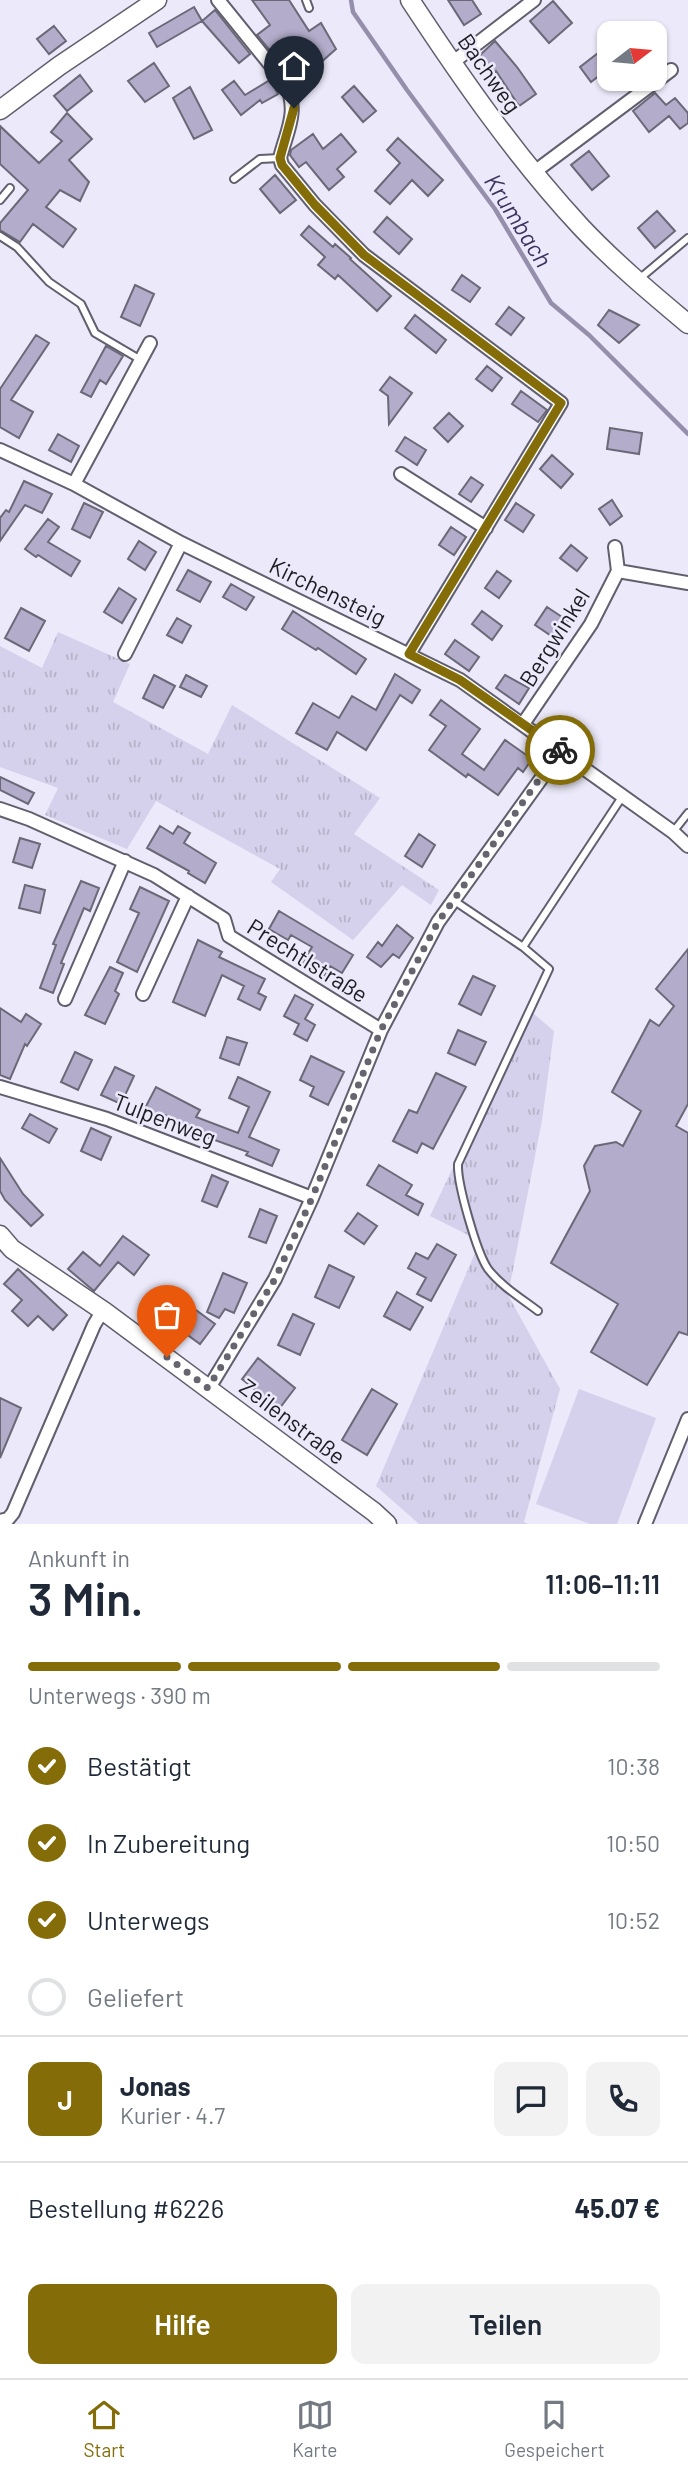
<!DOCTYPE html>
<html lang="de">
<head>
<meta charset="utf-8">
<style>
  body { margin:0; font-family:Barlow,sans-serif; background:#f2f2f3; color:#1f2937; height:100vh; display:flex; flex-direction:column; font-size:26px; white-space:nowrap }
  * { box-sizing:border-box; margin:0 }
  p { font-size:23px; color:#747a83 }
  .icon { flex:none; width:38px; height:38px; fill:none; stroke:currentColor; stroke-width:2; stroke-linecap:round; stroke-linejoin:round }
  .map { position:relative; height:1524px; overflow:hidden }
  .side { display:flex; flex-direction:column; background:#fff; flex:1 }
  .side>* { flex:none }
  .needle { width:46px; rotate:74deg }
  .controls { position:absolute; left:597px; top:21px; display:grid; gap:14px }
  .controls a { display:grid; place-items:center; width:70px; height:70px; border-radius:14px; background:#fff; box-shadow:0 2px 5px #0004; font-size:35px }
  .pin { position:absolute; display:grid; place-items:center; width:60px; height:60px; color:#fff; margin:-72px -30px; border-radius:50% 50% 50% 0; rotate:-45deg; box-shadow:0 0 7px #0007 }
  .pin .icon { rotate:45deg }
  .courier { position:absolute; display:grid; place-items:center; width:70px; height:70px; margin:-35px; border:5px solid #846d09; border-radius:50%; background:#fff; color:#222; box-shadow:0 2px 9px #0007 }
  .summary em { font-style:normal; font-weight:600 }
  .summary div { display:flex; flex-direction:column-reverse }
  .summary { display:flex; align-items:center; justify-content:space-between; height:119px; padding:0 28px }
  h1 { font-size:46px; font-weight:600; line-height:52px }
  .bar { display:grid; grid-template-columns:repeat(4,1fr); gap:10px 7px; align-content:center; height:84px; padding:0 28px }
  .bar i { height:9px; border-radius:5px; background:#e0e1e3 }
  .bar .selected { background:#846d09 }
  .bar p { grid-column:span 4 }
  .line { display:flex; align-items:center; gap:18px; padding:0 28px; border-top:2px solid #e0e1e3 }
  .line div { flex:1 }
  .round { display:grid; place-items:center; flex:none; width:74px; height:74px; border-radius:14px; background:#f2f2f3 }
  ol { padding:0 28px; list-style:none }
  li { display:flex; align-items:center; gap:21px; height:77px }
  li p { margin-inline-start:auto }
  li .icon { padding:7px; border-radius:50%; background:#846d09; color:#fff; stroke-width:4 }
  li:last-child { color:#747a83 }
  li i { width:38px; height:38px; border:4px solid #e0e1e3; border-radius:50% }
  .cta { display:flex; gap:14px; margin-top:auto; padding:14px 28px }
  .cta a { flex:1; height:80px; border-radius:14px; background:#846d09; color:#fff; font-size:28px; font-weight:600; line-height:80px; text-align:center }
  .cta a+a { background:#f2f2f3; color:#1f2937 }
  .tab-bar { display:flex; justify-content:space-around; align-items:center; height:98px; border-top:2px solid #e0e1e3; background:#fff; font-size:19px; color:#747a83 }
  .tab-bar a { display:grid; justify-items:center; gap:4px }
  .tab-bar .selected { color:#846d09 }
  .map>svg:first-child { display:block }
  .grass { fill:url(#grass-tufts) }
  .pitch { fill:#d5d0eb }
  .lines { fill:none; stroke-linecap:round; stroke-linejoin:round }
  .stream { stroke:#958fac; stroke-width:4.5 }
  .building { fill:#b3adcb; stroke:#6b6877; stroke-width:2 }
  .lane-casing { stroke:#615f6d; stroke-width:10 }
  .street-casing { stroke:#615f6d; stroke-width:16 }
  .secondary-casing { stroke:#615f6d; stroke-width:21 }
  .lane { stroke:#fff; stroke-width:6 }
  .street { stroke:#fff; stroke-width:12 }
  .secondary { stroke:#fff; stroke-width:18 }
  .done { stroke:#66646e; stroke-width:7; stroke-dasharray:0 12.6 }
  .route { stroke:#846d09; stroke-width:9 }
  .labels { text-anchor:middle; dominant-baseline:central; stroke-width:5; stroke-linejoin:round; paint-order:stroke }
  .street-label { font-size:23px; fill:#1e1c22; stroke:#ece9fa }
  .water-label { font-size:24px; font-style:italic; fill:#3e335d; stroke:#ece9fa }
</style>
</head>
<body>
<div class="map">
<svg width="688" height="1524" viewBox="0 0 688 1524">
  <defs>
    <pattern id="grass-tufts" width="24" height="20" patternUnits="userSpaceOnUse" patternTransform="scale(1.75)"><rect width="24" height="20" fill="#d5d0eb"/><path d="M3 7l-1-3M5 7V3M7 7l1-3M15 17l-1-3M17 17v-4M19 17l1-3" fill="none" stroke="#b6b2c9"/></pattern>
  </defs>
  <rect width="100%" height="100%" fill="#ece9fa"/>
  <path class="grass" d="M58,632L130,664L113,702L208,754L232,705L380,798L354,834L439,890L431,905L402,885L353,940L271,882L280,869L156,801L127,849L45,815L58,788L0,767V646L42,668Z
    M528,1009L554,1031L542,1120L508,1295L560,1389L524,1522L528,1524H419L376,1486L480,1241L430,1216Z"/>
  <path class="pitch" d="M579,1389L656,1418L617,1524H590L536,1504Z"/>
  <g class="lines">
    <path class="stream" d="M351,0L353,12L407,90L495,209L551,303L589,335L688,434"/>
  </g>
  <path class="building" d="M252,0H289L309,31L321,23L336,49L300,81L287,71L257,35L270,25Z
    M448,0H472L481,14L464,25Z
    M553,1L572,23L549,43L530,21Z
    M194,7L202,21L157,47L149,33Z
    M215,10L250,54L239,63L202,21Z
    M54,26L66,41L49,54L37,39Z
    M495,41L517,67L536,94L519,106L496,71L494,73L479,56Z
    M602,50L609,60V68L591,82L580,67Z
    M154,63L169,86L145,102L128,81Z
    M80,75L92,91L67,111L54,96Z
    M270,80L278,94L262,103L260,100L241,115L222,90L234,81L245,95Z
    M354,86L376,111L363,122L342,97Z
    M190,87L212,130L194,139L173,98Z
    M655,93L666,105L675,98L688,113V123L680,129L669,116L649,132L633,111Z
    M67,113L92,139L69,160L89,182L80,201L60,190L46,207L76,229L63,247L33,224L20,242L0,230V223L28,190L0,164V126L39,163L62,141L51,132Z
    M313,134L323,149L341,134L356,152L337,169L344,177L329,190L306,162L299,167L290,155L291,150Z
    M398,138L443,180L428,196L412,180L390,204L375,191L400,163L387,150Z
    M589,151L609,176L592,190L571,165Z
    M275,175L296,200L280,213L260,189Z
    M657,211L675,231L655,248L638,228Z
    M387,217L412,239L399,254L374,232Z
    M309,226L333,247L335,244L351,258L350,259L391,296L377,311L338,275L335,279L318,265L325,257L301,235Z
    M462,275L480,288L470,302L452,290Z
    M135,285L154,294L140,326L121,317Z
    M509,307L524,318L511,335L496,324Z
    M609,310L639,325L619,343L598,325Z
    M415,315L446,340L436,353L405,328Z
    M36,335L49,343L11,400L33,412L19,438L0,427V389Z
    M106,346L123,356L106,384L100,380L91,397L81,392Z
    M487,366L502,378L492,391L476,379Z
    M390,377L412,393L389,424L388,396L380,390Z
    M521,391L547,410L538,422L512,404Z
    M449,413L463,426L448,442L434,428Z
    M610,428L642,433L639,454L607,449Z
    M58,434L79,446L71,462L49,450Z
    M405,437L426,450L417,465L396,451Z
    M552,455L573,474L561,488L540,469Z
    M471,477L483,485L471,502L459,494Z
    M24,481L52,494L42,513L25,505L0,541V518L6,510L9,512Z
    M612,500L622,516L610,525L599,509Z
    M84,503L103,512L90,538L72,529Z
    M516,503L534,515L523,532L505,520Z
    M48,519L59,527L48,542L80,561L71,576L38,555L36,557L25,549Z
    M451,527L466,537L454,555L439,545Z
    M139,541L156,552L145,570L128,559Z
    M571,545L587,558L577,571L560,558Z
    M188,570L211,582L200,602L177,590Z
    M497,571L511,581L499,598L485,588Z
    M231,584L254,597L246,610L223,597Z
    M119,588L136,599L122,623L104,612Z
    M547,607L568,621L556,639L535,625Z
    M21,608L45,621L29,651L5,638Z
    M293,611L366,659L356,674L318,648L316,650L282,629Z
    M482,611L502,626L492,640L472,624Z
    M177,618L191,626L182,643L167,635Z
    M455,640L479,657L469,671L445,654Z
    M395,674L420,690L412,703L400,695L366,750L337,732L327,750L296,733L313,703L339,718L352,696L376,710Z
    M154,675L175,686L163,708L143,698Z
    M186,675L207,686L201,697L180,687Z
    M505,675L529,688L519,704L496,688Z
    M441,700L480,729L462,754L484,770L505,740L532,759L523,772L518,768L498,795L468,774L466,777L429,750L446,726L430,715Z
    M0,777L34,793L28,804L0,790Z
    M160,826L173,834L178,826L190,833L184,843L216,863L205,883L188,873L189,871L147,848Z
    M419,834L435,845L422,867L405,856Z
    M20,838L40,844L32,868L13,862Z
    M81,881L99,888L90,911L84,908L61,963L64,964L53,993L40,988L56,945L53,944Z
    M25,885L45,890L40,913L19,908Z
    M140,887L169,901L137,972L117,962L139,913L130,909Z
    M279,911L353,955L342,973L330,966L324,976L302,963L312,947L291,935L288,940L269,929Z
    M397,925L413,938L399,958L393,954L381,967L367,957L378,942L382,946Z
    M198,940L222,952L219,957L265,979L258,993L266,997L260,1010L238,999L244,986L222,975L205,1016L173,1002Z
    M688,949V1104L676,1126L688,1133V1335L679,1332L647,1385L591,1352L618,1304L551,1263L590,1191L584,1166L595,1146L616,1142L623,1146L641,1111L612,1092L650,1020L659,1026L674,1006L656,989Z
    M110,967L123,973L115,991L119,994L105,1024L85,1015Z
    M473,976L495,986L481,1015L459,1004Z
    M295,995L313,1005L305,1019L315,1025L307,1041L294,1034L299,1024L284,1016Z
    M0,1008L21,1022L26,1014L41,1024L27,1046L25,1044L10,1079L0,1075Z
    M458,1030L486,1042L475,1065L448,1053Z
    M227,1037L247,1043L239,1065L220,1058Z
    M75,1052L92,1060L78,1090L61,1082Z
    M311,1056L344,1072L328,1105L310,1096L314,1087L300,1080Z
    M115,1067L134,1076L121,1104L101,1095Z
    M436,1073L466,1087L433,1149L422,1143L417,1153L393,1141L409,1110L417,1113Z
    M238,1077L270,1092L249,1137L279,1150L272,1166L246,1155L248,1152L209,1138L210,1136L161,1113L159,1117L144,1110L156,1087L200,1110L196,1117L238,1133L249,1107L229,1098Z
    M30,1114L57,1129L49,1143L22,1128Z
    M91,1128L111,1137L101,1160L81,1151Z
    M0,1158L23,1194L43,1215L31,1226L5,1200L0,1191Z
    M379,1165L412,1185L406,1195L423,1204L418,1215L367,1185Z
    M212,1175L228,1182L217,1207L202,1201Z
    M260,1209L277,1216L266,1243L249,1237Z
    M358,1213L377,1226L364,1244L345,1231Z
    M123,1236L149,1255L134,1275L118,1262L94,1291L68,1269L83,1252L100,1266Z
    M437,1244L456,1255L431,1301L417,1294L426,1278L408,1268L416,1253L428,1259Z
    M329,1265L354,1277L339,1308L315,1297Z
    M18,1269L67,1315L53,1330L38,1316L28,1326L12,1311L22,1300L4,1284Z
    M223,1273L247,1283L234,1313L225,1309L219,1318L207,1312Z
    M397,1292L423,1307L410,1330L384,1316Z
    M174,1294L215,1324L200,1344L159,1314Z
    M293,1314L314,1324L300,1355L278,1345Z
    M258,1358L295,1388L279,1409L242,1379Z
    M372,1389L397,1404L367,1455L342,1440Z
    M0,1398L21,1408L0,1458Z"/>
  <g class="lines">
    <g class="lane-casing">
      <path id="lane" d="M306,0L309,8
        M234,179L260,159L280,158
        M0,200L10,188
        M0,236L17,247L49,282L81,304L95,333L141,360
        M638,280L688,238
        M673,832L688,813
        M453,900L523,947L622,797
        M523,947L549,969L458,1164C457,1184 477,1253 488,1269C501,1286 521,1298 538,1311"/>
    </g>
    <g class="street-casing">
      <path id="street" d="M218,0L286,84C299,112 287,130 280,158L282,165L315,205L364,255L561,403L409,654
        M452,63L534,0
        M533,173L671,70
        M0,450L74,484L181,543L460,680L673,832L688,846
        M401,474L486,528
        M74,484L150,343
        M618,571L688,583
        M125,654L181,543
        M523,724L591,624L618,571L615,547
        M0,809L29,819L154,875L224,919L229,936L381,1030
        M143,994L188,896
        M65,999L125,861
        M0,1087L107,1119L312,1198
        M209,1388L275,1279L312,1198L381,1030L438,922L561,751
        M0,1521L8,1519L13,1513L94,1325L103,1310
        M645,1524L688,1419"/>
    </g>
    <g class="secondary-casing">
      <path id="secondary" d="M410,0C462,79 516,157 581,227C614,262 651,293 688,324
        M0,110L59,66L157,0
        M0,1235L12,1249L105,1312L374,1512L387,1524"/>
    </g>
    <use href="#lane" class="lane"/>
    <use href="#street" class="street"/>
    <use href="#secondary" class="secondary"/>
  </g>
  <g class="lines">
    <path class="done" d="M167,1357L208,1388L275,1279L312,1198L381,1030L438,922L560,750"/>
    <path class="route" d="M294,108L280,158L282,165L315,205L364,255L561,403L409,654L460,680L560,750"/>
  </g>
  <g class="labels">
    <g class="street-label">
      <text transform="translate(490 73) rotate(55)">Bachweg</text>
      <text transform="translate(328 591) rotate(26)">Kirchensteig</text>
      <text transform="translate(554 637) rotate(-58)">Bergwinkel</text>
      <text transform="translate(308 960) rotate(32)">Prechtlstraße</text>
      <text transform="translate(165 1119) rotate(21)">Tulpenweg</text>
      <text transform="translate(293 1421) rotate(37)">Zeilenstraße</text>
    </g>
    <g class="water-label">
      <text transform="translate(519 220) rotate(58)">Krumbach</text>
    </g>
  </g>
</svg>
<div class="controls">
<a><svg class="needle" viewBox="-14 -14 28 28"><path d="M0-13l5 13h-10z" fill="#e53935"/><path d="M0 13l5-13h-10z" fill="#747a83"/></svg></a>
</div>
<div class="pin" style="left:167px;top:1357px;background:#ea580c"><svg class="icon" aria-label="bag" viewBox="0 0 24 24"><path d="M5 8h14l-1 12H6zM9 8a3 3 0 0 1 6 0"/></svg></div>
<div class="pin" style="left:294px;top:108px;background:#1f2937"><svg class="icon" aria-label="home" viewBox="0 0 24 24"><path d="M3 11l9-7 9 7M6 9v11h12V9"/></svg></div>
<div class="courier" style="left:560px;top:750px"><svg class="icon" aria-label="bike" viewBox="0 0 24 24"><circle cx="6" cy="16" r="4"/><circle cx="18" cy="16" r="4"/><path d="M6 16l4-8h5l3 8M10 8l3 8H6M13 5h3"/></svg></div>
</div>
<section class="side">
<div class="summary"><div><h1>3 Min.</h1><p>Ankunft in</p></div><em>11:06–11:11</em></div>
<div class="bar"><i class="selected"></i><i class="selected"></i><i class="selected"></i><i></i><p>Unterwegs · 390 m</p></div>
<ol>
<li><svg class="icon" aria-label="check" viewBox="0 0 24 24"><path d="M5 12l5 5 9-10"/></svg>Bestätigt<p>10:38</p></li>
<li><svg class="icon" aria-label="check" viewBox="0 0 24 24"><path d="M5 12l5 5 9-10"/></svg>In Zubereitung<p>10:50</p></li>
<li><svg class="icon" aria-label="check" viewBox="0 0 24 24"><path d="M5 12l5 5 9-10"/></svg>Unterwegs<p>10:52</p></li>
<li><i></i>Geliefert</li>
</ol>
<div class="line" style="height:126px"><b class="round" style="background:#846d09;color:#fff">J</b><div><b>Jonas</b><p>Kurier · 4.7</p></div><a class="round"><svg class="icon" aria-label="chat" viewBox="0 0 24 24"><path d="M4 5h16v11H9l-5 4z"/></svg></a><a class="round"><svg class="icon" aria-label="phone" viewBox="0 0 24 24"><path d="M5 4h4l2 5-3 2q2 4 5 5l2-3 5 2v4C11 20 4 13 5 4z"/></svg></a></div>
<div class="line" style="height:91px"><div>Bestellung #6226</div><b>45.07 €</b></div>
<div class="cta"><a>Hilfe</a><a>Teilen</a></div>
</section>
<nav class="tab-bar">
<a class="selected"><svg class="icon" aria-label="home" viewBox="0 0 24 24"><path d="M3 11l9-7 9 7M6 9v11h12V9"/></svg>Start</a>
<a><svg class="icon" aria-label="map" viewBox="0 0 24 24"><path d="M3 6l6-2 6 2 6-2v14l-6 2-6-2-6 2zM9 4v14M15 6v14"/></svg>Karte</a>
<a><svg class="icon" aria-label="saved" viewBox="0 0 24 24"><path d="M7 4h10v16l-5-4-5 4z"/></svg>Gespeichert</a>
</nav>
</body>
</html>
